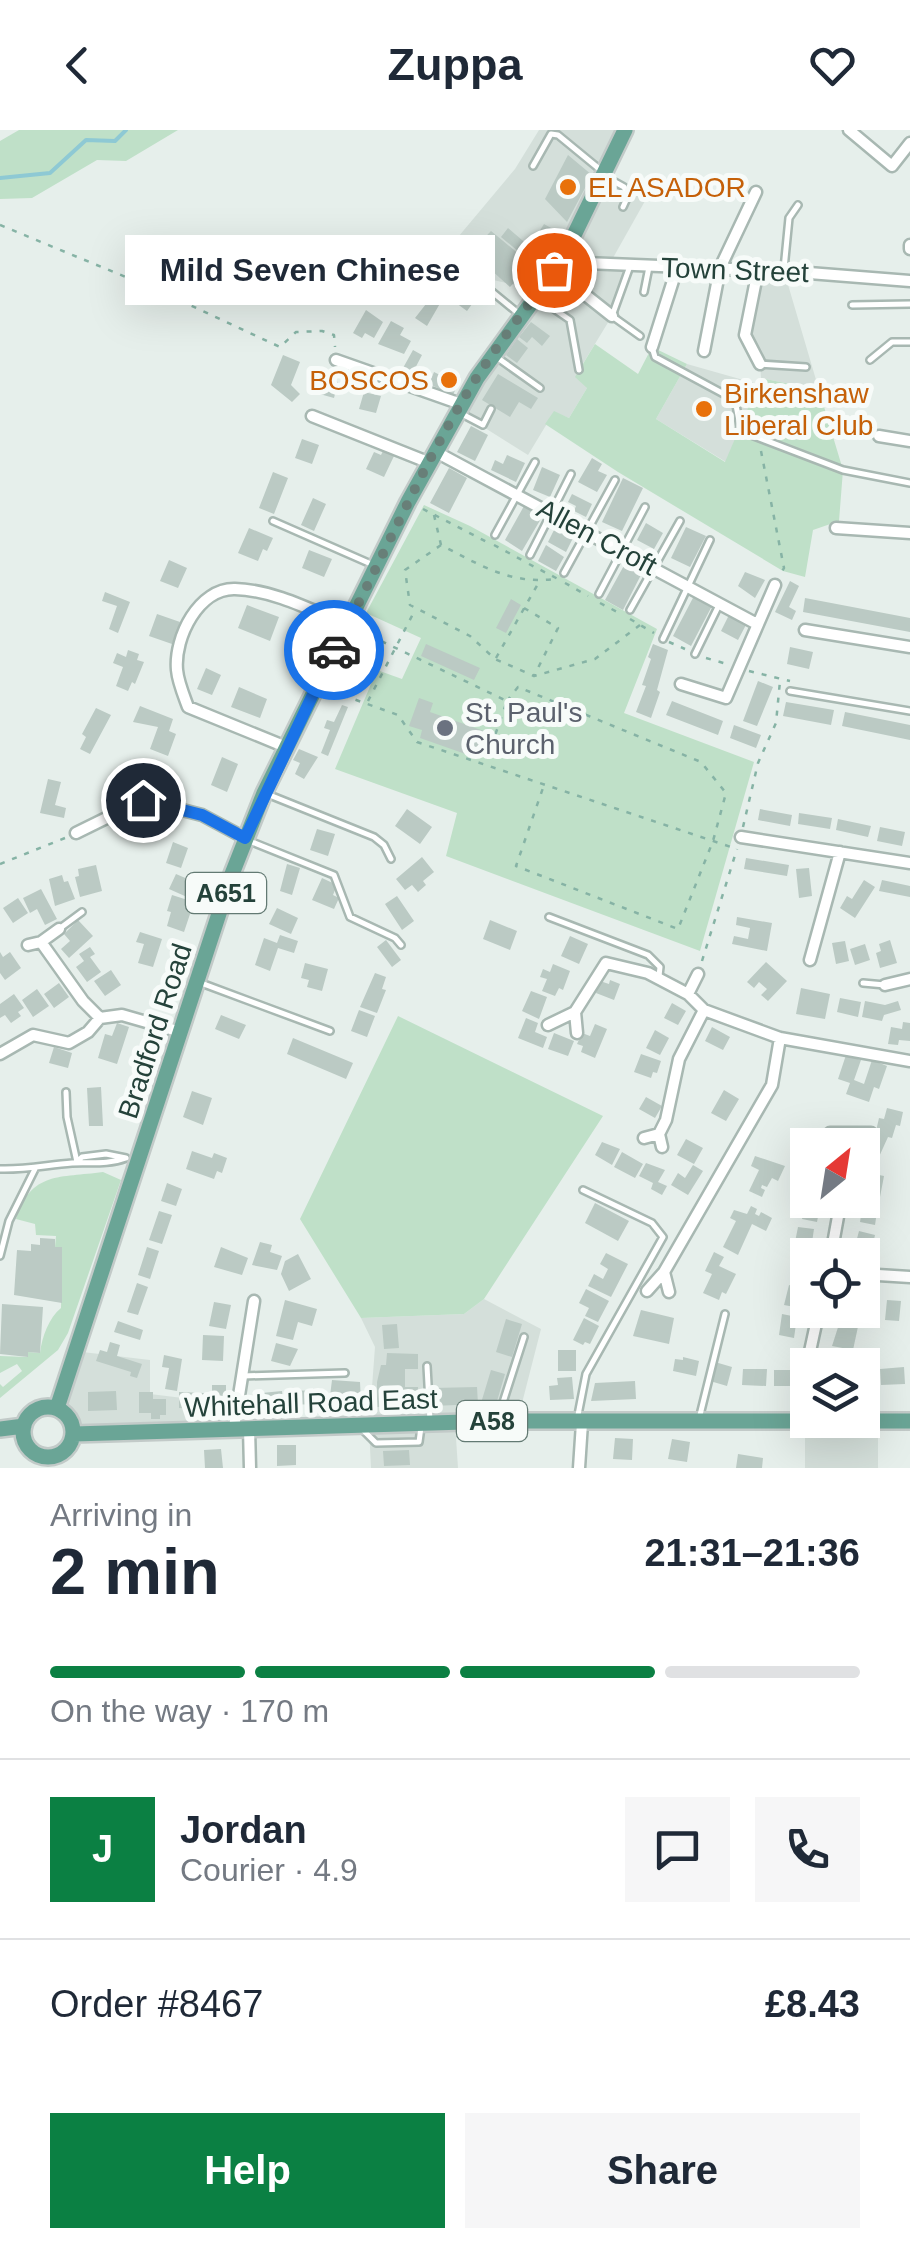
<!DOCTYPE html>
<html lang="en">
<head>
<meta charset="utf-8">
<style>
  body { margin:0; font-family:Helvetica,sans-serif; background:#f6f6f7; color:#1f2937; height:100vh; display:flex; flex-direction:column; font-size:38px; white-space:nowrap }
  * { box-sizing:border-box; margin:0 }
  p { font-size:32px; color:#747a83 }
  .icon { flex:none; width:55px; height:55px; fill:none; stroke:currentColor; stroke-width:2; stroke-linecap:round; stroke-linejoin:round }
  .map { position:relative; height:1338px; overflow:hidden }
  .panel { display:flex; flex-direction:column; background:#fff; flex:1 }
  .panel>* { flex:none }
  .needle { width:65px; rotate:30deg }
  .controls { position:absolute; left:790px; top:998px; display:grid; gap:20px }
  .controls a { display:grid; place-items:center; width:90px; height:90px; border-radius:0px; background:#fff; box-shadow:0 10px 40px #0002; font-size:50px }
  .pin { position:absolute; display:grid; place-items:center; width:85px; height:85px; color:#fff; margin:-42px; border:5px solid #fff; border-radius:50%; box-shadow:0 2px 10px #0007 }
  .courier { position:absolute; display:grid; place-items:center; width:100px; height:100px; margin:-50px; border:8px solid #1a73e8; border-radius:50%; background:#fff; color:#222; box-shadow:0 2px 12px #0007 }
  .bubble { position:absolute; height:70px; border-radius:0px; background:#fff; box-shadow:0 10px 40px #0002; font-size:32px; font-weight:700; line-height:70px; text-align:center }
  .head em { font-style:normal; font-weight:700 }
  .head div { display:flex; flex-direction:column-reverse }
  .head { display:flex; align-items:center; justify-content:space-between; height:170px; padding:0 50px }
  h1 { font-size:65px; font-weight:700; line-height:75px }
  .bar { display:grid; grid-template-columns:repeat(4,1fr); gap:15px 10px; align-content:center; height:120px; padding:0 50px }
  .bar i { height:12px; border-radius:8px; background:#e0e1e3 }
  .bar .on { background:#0b8043 }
  .bar p { grid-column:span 4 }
  .line { display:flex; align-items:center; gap:25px; padding:0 50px; border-top:2px solid #e0e1e3 }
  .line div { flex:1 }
  .round { display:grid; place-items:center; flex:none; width:105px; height:105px; border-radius:0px; background:#f6f6f7 }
  .action { display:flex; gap:20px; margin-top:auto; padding:20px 50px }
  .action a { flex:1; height:115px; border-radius:0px; background:#0b8043; color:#fff; font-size:40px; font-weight:700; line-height:115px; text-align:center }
  .action a+a { background:#f6f6f7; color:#1f2937 }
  header { display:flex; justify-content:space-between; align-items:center; height:130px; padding:0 50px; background:#fff; font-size:45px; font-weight:700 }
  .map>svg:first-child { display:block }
  .built { fill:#d4dfda }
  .green { fill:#bfe0c8 }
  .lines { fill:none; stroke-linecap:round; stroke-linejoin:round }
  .stream { stroke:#8ec9d4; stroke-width:4 }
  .building { fill:#bbcac4 }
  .service-casing { stroke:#a8b8b2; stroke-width:10 }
  .minor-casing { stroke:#a8b8b2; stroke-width:15 }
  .primary-casing { stroke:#c2cac8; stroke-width:20 }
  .path { stroke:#86b3a5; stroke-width:2.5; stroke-dasharray:5 8; stroke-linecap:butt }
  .service { stroke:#fff; stroke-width:5 }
  .minor { stroke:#fff; stroke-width:10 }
  .primary { stroke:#6aa596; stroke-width:15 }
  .done { stroke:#687f78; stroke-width:10; stroke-dasharray:0 18 }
  .route { stroke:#1a73e8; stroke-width:12 }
  .food-dot { fill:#e8710a; stroke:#f7fbf9; stroke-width:4 }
  .worship-dot { fill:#6b7280; stroke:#f7fbf9; stroke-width:4 }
  .labels { text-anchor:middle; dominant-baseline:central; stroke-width:10; stroke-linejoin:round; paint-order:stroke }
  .shield { fill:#f7fbf9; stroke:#637a73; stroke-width:2.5 }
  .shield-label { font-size:25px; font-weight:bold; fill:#24423a }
  .food-label { font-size:28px; fill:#c56008; stroke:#f7fbf9; text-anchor:start }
  .street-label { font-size:28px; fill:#24423a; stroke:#f7fbf9 }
  .worship-label { font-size:28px; fill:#5b616d; stroke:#f7fbf9; text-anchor:start }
</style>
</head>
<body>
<header><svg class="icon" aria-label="back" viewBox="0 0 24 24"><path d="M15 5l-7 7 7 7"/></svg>Zuppa<svg class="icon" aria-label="heart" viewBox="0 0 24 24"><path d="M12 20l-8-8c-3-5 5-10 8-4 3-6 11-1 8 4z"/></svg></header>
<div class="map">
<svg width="910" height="1338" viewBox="0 0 910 1338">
  <rect width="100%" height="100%" fill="#e6efeb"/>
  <path class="built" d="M539,0H625L606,41L645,71L609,135L630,136L612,186L579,240L587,258L569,288L554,282L528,325L458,281L539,160L433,137L515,39Z
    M758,140L784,141L819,260L761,248L760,233L745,205Z
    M687,234L761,255L726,332L656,289Z
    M484,1169L541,1199L521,1277L455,1293L458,1338H371L369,1297L375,1217L361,1188L464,1184Z
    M74,1221L150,1230V1264L191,1269L196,1302L74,1304L69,1288L57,1278Z
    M805,1292H878V1338H805Z"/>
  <path class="green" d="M19,0H178L126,31L97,30L32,68L0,69V11Z
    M595,214L638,244L652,217L687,234L656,289L725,332L761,248L819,260L843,340L839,391L813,400L805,447L783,441L618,342L545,294L554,281L569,288L587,258L575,247Z
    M424,375L470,396L657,499L624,583L754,632L700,821L446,726L457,683L335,639L377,540L402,549L421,508L366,483Z
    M398,886L603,986L484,1169L464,1184L361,1188L300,1089Z
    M103,1042L121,1050L68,1203L58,1220L0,1268V1254L3,1257L22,1241L17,1234L0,1243V1226L27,1227L28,1222L40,1223C42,1206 49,1188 61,1178L62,1118L55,1117L56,1106L36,1105L35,1094L16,1089C31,1041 60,1048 103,1042Z"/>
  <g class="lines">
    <path class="stream" d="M0,48L50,43L86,10L115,11L126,0"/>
  </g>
  <path class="building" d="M568,25L592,45L567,92L545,69Z
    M544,94L560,103L549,120L534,110Z
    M508,98L543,128L536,136L501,107Z
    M491,101L531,134L510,157L471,122Z
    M407,136L419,142L402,172L375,157L382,144L398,153Z
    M453,154L475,170L467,181L445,165Z
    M433,165L442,170L427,196L415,188Z
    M366,180L383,192L374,208L365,203L362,208L353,203Z
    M391,191L404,198L400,205L411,211L404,224L378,214Z
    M531,192L550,206L542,216L532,207L527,213L519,207Z
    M517,209L528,218L517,233L506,225Z
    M413,220L422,225L410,248L398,247Z
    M283,225L300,232L291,255L300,264L292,272L271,255Z
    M447,241L461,247L453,265L429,254L434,242L444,247Z
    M498,244L538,268L531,279L519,272L510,287L482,270Z
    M321,247L338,252L334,268L316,263Z
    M364,262L381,266L376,283L359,279Z
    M471,296L488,305L475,331L457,322Z
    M302,309L319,315L312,334L295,328Z
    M383,321L394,326L384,347L366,339L374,322L381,325Z
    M507,325L525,333L516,352L491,340L495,330L503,334Z
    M592,328L602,334L598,341L607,345L597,362L578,352Z
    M542,337L560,345L550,367L533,360Z
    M449,338L467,348L449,383L430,373Z
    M273,342L288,348L274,384L259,378Z
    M623,348L643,358L622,401L602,392Z
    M572,364L592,374L586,387L574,381L576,376L568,372Z
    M313,368L326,374L314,401L301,395Z
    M524,376L542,387L522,421L505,410Z
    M646,393L663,403L654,419L637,410Z
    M557,394L575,404L566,422L548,412Z
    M686,397L706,406L690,437L671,428Z
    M249,398L273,408L267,421L263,419L258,431L238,423Z
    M546,415L564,427L556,441L538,431Z
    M309,420L332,429L324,447L302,438Z
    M169,430L187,438L178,458L160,451Z
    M627,430L644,439L623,480L605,470Z
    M745,442L765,450L755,468L738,456Z
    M790,451L799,456L789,477L796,481L792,490L775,482Z
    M105,462L130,472L118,503L109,499L117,476L102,471Z
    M695,464L713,474L691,516L673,506Z
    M805,468L910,488V502L803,482Z
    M511,469L521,475L506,503L496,498Z
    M247,475L279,487L270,511L238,498Z
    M730,483L747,493L738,510L721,501Z
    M157,484L180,492L172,514L149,506Z
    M368,512L375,515L356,561L349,558Z
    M426,514L480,538L474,550L421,526Z
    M653,514L668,520L657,560L660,562L651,588L636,582L646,556L642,555L651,529L648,527Z
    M790,517L813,522L809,539L787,534Z
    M128,520L139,524L137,530L144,532L135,554L132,552L128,561L116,556L123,537L113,533L117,523L126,527Z
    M206,538L221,545L212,565L197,559Z
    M758,551L773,557L757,596L743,591Z
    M239,557L267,569L260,588L231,577Z
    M419,568L433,573L430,582L484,601L481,608L487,610L484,620L477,618L474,627L420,608L422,600L409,596Z
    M672,571L723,591L718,605L666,585Z
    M786,572L834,580L831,595L783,586Z
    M342,575L348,577L328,626L321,623L330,600L324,598L327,590L334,592Z
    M140,576L173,589L169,601L176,604L168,626L150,619L158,597L133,592Z
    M96,578L111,585L90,624L80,619L86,607L82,604Z
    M845,582L910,595V610L842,596Z
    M734,595L761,605L756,618L730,608Z
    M299,619L318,627L304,649L295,644L300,633L293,630Z
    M222,627L238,634L227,662L211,655Z
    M48,649L61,652L55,675L66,678L64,688L40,683Z
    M407,679L432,697L420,714L395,696Z
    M760,679L792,685L790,696L758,690Z
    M799,683L832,688L830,699L798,694Z
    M838,689L871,696L868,707L836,700Z
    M880,697L905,702L902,716L877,711Z
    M317,699L335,704L328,726L310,720Z
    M173,712L188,718L181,738L166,733Z
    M422,727L434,742L423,751L426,755L418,762L412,755L405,760L396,749Z
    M746,728L789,735L787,746L744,739Z
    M287,734L300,738L292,765L280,761Z
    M96,735L102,761L80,767L75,747L79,746L78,739Z
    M809,738L812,766L799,768L796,739Z
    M176,744L190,750L188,757L200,762L196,771L169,759Z
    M62,745L64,752L68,751L75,769L55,776L49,749Z
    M322,748L337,755L333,765L339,768L334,779L312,770Z
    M864,750L875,757L855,788L840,778L847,766L852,769Z
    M882,750L910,756V767L879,761Z
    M41,759L57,789L45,795L37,779L30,783L23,768Z
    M172,765L194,772L184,802L167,796L171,782L167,781Z
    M397,766L414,791L402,800L385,774Z
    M18,768L28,783L13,793L3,778Z
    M277,778L298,788L291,804L269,794Z
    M737,787L772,793L767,821L732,814L734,806L748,809L750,798L736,795Z
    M78,790L93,806L69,828L61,819L70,811L64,804Z
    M490,790L517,801L510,820L483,809Z
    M140,802L162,809L153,837L138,833L144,814L136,812Z
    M280,805L298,811L294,823L278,818L270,841L255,835L264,808L277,813Z
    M570,806L588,814L579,834L561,826Z
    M386,810L401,830L392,837L377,817Z
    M890,810L897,833L880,838L876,823L881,821L879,814Z
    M845,811L849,831L836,834L832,813Z
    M865,814L870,830L855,835L850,819Z
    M90,817L95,824L90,827L101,842L87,852L76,837L84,831L79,824Z
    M0,822L3,827L10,822L21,838L5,850L0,843Z
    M766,832L787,851L768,871L761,865L767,859L759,852L754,858L747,852Z
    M305,833L328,839L322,861L307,857L309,850L301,848Z
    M553,834L570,841L563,860L559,858L555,866L542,861L547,849L540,847L543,839L550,842Z
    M111,840L121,855L105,866L94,851Z
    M375,843L386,847L382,859L386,860L377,883L360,877Z
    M610,850L620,854L614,870L596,863L600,851L609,854Z
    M59,853L69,867L54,878L44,864Z
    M801,858L830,864L825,889L796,884Z
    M37,859L49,876L33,887L22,870Z
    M531,861L547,867L539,889L522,881Z
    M14,864L24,878L18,882L21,886L11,893L5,885L0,888V874Z
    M840,868L861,872L858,887L837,882Z
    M865,871L885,875L898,871L901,880L884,885L882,891L862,887Z
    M672,873L686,881L678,895L664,888Z
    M359,880L375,886L367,907L351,901Z
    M221,885L246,895L239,909L215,899Z
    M526,888L538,893L535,902L547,907L543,918L518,908Z
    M903,892L910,893V911L899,910L898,915L888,914L891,897L902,899Z
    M117,893L129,897L117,934L98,928L105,904L112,906Z
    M595,894L607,899L595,928L581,922L583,916L577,914L582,903L590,906Z
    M712,897L730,907L723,920L705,911Z
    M655,900L669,908L660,925L646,918Z
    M554,903L574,911L568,926L548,919Z
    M293,908L353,933L346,949L287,924Z
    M54,917L72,923L68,938L49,933Z
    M641,924L661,931L657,943L653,942L651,948L634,942Z
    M846,925L861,930L854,950L864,954L872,930L887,936L879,959L874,957L869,972L846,964L850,953L838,949Z
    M101,957L103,996H89L87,958Z
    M724,960L739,969L726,991L711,983Z
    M192,961L212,968L203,995L183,987Z
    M646,967L662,976L655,988L639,979Z
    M887,978L903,982L900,996L896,995L892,1008L888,1007L878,1029L862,1025L865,1011L868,1012L872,1000L876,1001L879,988L884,989Z
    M686,1009L703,1018L694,1034L677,1025Z
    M602,1012L620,1019L612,1035L595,1025Z
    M192,1021L212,1028L214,1023L227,1028L222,1043L217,1041L214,1049L186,1039Z
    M622,1022L643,1034L635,1048L614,1037Z
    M755,1026L785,1036L778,1051L772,1048L767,1057L762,1055L761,1058L765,1060L762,1067L749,1061L759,1040L751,1036Z
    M646,1033L665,1040L658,1052L667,1056L662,1065L651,1059L653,1053L639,1046Z
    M693,1035L703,1041L688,1065L671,1055L678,1043L685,1048Z
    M869,1043L884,1046L880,1067L865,1064Z
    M167,1053L182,1059L176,1076L161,1071Z
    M806,1070L821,1071L817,1092L802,1089Z
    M863,1072L878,1075L875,1095L860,1092Z
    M595,1073L629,1091L618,1111L585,1093Z
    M751,1076L757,1079L755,1084L759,1086L761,1082L772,1088L766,1101L752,1094L738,1125L723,1117L736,1091L730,1088L734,1080L747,1084Z
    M159,1081L172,1085L162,1114L149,1110Z
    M798,1097L814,1099L811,1119L794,1117Z
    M859,1101L875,1105L871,1124L854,1120Z
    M40,1108L55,1109V1117H62V1173L14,1165L17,1120L31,1121V1114L40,1115Z
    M260,1112L272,1115L270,1122L282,1126L277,1140L252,1135Z
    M147,1117L159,1121L150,1149L138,1145Z
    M221,1117L248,1128L242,1145L214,1137Z
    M714,1122L724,1127L719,1136L736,1144L726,1164L722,1162L719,1170L703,1163L712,1144L705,1141Z
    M606,1123L628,1134L611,1167L588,1156L594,1144L603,1149L608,1139L600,1134Z
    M298,1124L311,1149L289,1161L281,1144L285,1131Z
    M795,1126L808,1127V1151L791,1147Z
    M137,1153L148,1157L138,1185L127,1182Z
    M789,1155L804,1159L800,1178L784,1175Z
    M586,1159L609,1171L598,1192L585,1186L589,1178L579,1173Z
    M285,1170L317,1179L312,1196L298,1192L293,1210L276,1206Z
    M887,1170L901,1171L899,1191L885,1190Z
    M214,1172L231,1175L226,1199L209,1196Z
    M2,1174L43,1177L40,1223L28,1222V1227L0,1224Z
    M641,1180L674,1188L669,1214L633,1206Z
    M782,1184L797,1187L794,1208L779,1205Z
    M584,1188L599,1196L590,1214L585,1212L583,1215L573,1210Z
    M841,1188L859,1192L853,1220L832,1216Z
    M506,1189L522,1194L512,1227L496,1222Z
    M118,1191L143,1200L140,1210L114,1202Z
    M397,1194L399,1218L384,1219L382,1195Z
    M203,1205L224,1206L223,1231L202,1230Z
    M110,1212L120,1215L117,1226L142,1234L137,1248L130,1246L131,1242L96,1231L100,1220L107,1222Z
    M276,1213L298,1219L290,1236L271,1231Z
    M558,1220H576V1241H558Z
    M387,1223L418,1224V1239H405V1257H418L419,1276L377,1277V1252L381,1235H386Z
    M164,1225L182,1229L177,1261L165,1259L169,1238L162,1237Z
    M683,1227L699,1231L696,1246L673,1241L675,1229L683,1230Z
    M715,1232L732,1237L727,1256L710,1251Z
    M904,1237L905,1254L881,1255L880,1239Z
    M743,1239H767L766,1256L742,1255Z
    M491,1240L505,1244L495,1278L481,1273Z
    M774,1240H796V1256H774Z
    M572,1247L574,1269L550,1270L549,1256L558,1255L557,1248Z
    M332,1250L360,1252L361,1273L329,1274Z
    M635,1251L636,1269L591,1271L595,1253Z
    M212,1255H226V1276H212Z
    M477,1257L478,1274L433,1276V1258Z
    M313,1258L322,1259L321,1275L289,1274L290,1260L313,1261Z
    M116,1261L117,1280L88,1281V1262Z
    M282,1261L283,1275L253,1277L252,1264Z
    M139,1262H153V1269H166V1285H160V1289H151V1283H139Z
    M179,1262L204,1263V1279L179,1278Z
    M615,1308L633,1309L632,1330L613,1329Z
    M672,1309L690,1312L687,1332L668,1329Z
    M277,1315H296V1335L277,1336Z
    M221,1319L223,1338H205L204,1320Z
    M409,1320L410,1335L384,1336L383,1321Z
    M738,1324L763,1328L762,1338H736Z"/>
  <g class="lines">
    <g class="service-casing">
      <path id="service" d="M533,36L551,4L558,5L603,42
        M606,47L624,57L628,66L623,77
        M630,136L612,186L640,206
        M462,137L518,183
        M784,139L789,88L798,75
        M644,162L649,137
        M538,168L570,190L579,240
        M852,175L910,174
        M652,217L655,227L735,270L741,301L843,340L910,353
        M495,226L540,258
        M870,230L892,212H910
        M760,234L806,237
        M460,283L483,295L491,279
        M273,391L371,434
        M495,405L535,332
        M530,425L571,344
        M564,443L615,350
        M599,464L645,377
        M630,480L680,391
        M663,509L710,410
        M695,524L719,475
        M790,561L910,581
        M267,664L374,707L384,715L391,729
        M247,710L334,745L350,787L395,808L401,815
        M549,787L648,825L660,837L659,846
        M59,799L82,782
        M201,853L330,901
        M863,853L885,855
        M66,962L67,987L77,1032
        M77,1032L82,1027L106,1024L126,1028
        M0,1039C24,1040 47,1035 72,1033C89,1032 108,1035 126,1028
        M0,1126L9,1091L35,1039
        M427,1236L430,1291
        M243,1246L345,1243
        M498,1288L524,1207
        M699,1289L725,1184
        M577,1290L586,1244L663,1107L652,1093L583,1060
        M364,1301L376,1313L419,1312L421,1297"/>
    </g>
    <g class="minor-casing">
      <path id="minor" d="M849,0L892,36L910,13
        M910,115V119
        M561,132L784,141L910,151
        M554,140L612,186
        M758,140L745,205L760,234
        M652,217L677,138
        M704,221L720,138L756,62
        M336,230L461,274
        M312,286L430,333
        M879,306L910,311
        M436,322L757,494
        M836,398L910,403
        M805,500L910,517
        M681,554L726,568L775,455
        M286,617L188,577C184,566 178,552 177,540C174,507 199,458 235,459C274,460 313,481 347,495
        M76,703L143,670L202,685L245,708
        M741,707L910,733
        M41,812L83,871L100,888
        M28,815L41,812L59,799
        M810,830L840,722
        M885,855L910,849
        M688,864L698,844
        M575,882L577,903
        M548,895L575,882L606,833L648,843L688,864L704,880L780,908L910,931
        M0,924L33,905L69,913L88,902L100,888L122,885L181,902
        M830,1003H871
        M644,1008L659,1004
        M662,1017L659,1004L666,990L679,929L704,880
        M831,1125L841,1070
        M664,1142L669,1162
        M862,1144L910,1147
        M647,1161L664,1142L772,955L780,908
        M805,1292L807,1235L819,1180
        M234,1297L254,1171
        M249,1298L250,1338
        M579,1338L582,1293"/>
    </g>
    <g class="primary-casing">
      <path id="primary" d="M23 1302a25 25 0 1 1 50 0a25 25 0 1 1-50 0Z
        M57,1278L232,744L264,663L408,372L477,248L561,132L625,0
        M0,1299L24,1296
        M74,1304L497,1291H910"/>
    </g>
    <path class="path" d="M0,95L162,162L280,217L296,202L322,201L334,205L335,217
      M761,321L784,438L780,445
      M423,379L487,412
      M434,385L441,415C478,434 511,455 554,449
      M441,415L405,440L410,475L470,506L495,529L534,546L595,529L640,495
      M494,415L522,430
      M529,434L558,449
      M565,453L588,466
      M600,473L623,485
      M524,478L558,498L534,546
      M630,489L654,503
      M358,500L507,571L485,634
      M669,512L685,519
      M496,528L539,452
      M706,528L727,534
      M749,541L790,551
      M331,561L398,585L417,612L737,719
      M368,571L415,480
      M507,571L518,557L701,632L726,663L713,711L678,799L516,736L544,655
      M743,697L758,633L776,593L780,551
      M0,734L65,708
      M702,831L737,719"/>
    <use href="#service" class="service"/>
    <use href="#minor" class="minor"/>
    <use href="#primary" class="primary"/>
  </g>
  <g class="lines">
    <path class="done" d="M334,520C383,430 422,334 477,247C501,210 528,176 554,140"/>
    <path class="route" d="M143,670L202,685L245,708L334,520"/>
  </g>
  <g class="food-dot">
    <circle cx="568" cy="57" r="10"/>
    <circle cx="449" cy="250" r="10"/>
    <circle cx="704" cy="279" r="10"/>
  </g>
  <circle class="worship-dot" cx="445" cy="598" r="10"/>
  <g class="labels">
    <g class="shield">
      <rect x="186" y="743" width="80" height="40" rx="8"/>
      <rect x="457" y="1271" width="70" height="40" rx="8"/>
    </g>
    <g class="shield-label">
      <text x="226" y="763">A651</text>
      <text x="492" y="1291">A58</text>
    </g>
    <g class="food-label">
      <text x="588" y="57">EL ASADOR</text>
      <text x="429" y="250" text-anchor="end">BOSCOS</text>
      <text x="724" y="263">Birkenshaw<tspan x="724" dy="32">Liberal Club</tspan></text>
    </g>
    <g class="street-label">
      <text transform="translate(735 140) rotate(2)">Town Street</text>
      <text transform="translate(597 407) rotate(28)">Allen Croft</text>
      <text transform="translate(155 901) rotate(-72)">Bradford Road</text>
      <text transform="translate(311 1273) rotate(-2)">Whitehall Road East</text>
    </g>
    <g class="worship-label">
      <text x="465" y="582">St. Paul's<tspan x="465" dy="32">Church</tspan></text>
    </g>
  </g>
</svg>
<div class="controls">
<a><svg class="needle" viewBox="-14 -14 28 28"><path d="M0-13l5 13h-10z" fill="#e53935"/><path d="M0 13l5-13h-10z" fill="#747a83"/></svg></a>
<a><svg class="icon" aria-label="locate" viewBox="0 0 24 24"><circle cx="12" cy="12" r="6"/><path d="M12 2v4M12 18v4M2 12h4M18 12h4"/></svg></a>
<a><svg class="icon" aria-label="layers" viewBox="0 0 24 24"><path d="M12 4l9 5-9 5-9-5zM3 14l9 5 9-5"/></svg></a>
</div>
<div class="pin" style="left:554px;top:140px;background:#ea580c"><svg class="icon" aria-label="bag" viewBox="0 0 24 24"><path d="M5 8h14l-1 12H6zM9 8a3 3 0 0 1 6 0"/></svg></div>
<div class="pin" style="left:143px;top:670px;background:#1f2937"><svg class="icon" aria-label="home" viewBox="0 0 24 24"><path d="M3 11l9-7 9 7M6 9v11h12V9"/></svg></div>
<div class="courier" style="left:334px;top:520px"><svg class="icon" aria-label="car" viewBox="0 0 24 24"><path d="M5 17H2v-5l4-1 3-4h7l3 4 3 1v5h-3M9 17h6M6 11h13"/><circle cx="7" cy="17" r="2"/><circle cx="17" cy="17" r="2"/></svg></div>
<div class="bubble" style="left:125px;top:105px;width:370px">Mild Seven Chinese</div>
</div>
<section class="panel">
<div class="head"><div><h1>2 min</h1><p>Arriving in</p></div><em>21:31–21:36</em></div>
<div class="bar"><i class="on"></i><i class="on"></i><i class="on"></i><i></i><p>On the way · 170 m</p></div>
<div class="line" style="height:180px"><b class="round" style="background:#0b8043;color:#fff">J</b><div><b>Jordan</b><p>Courier · 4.9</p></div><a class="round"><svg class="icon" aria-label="chat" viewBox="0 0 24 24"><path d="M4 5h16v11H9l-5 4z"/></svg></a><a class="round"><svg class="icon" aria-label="phone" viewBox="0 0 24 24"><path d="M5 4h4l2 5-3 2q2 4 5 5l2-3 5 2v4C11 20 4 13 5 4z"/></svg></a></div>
<div class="line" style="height:130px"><div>Order #8467</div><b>£8.43</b></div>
<div class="action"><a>Help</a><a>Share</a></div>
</section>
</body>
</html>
